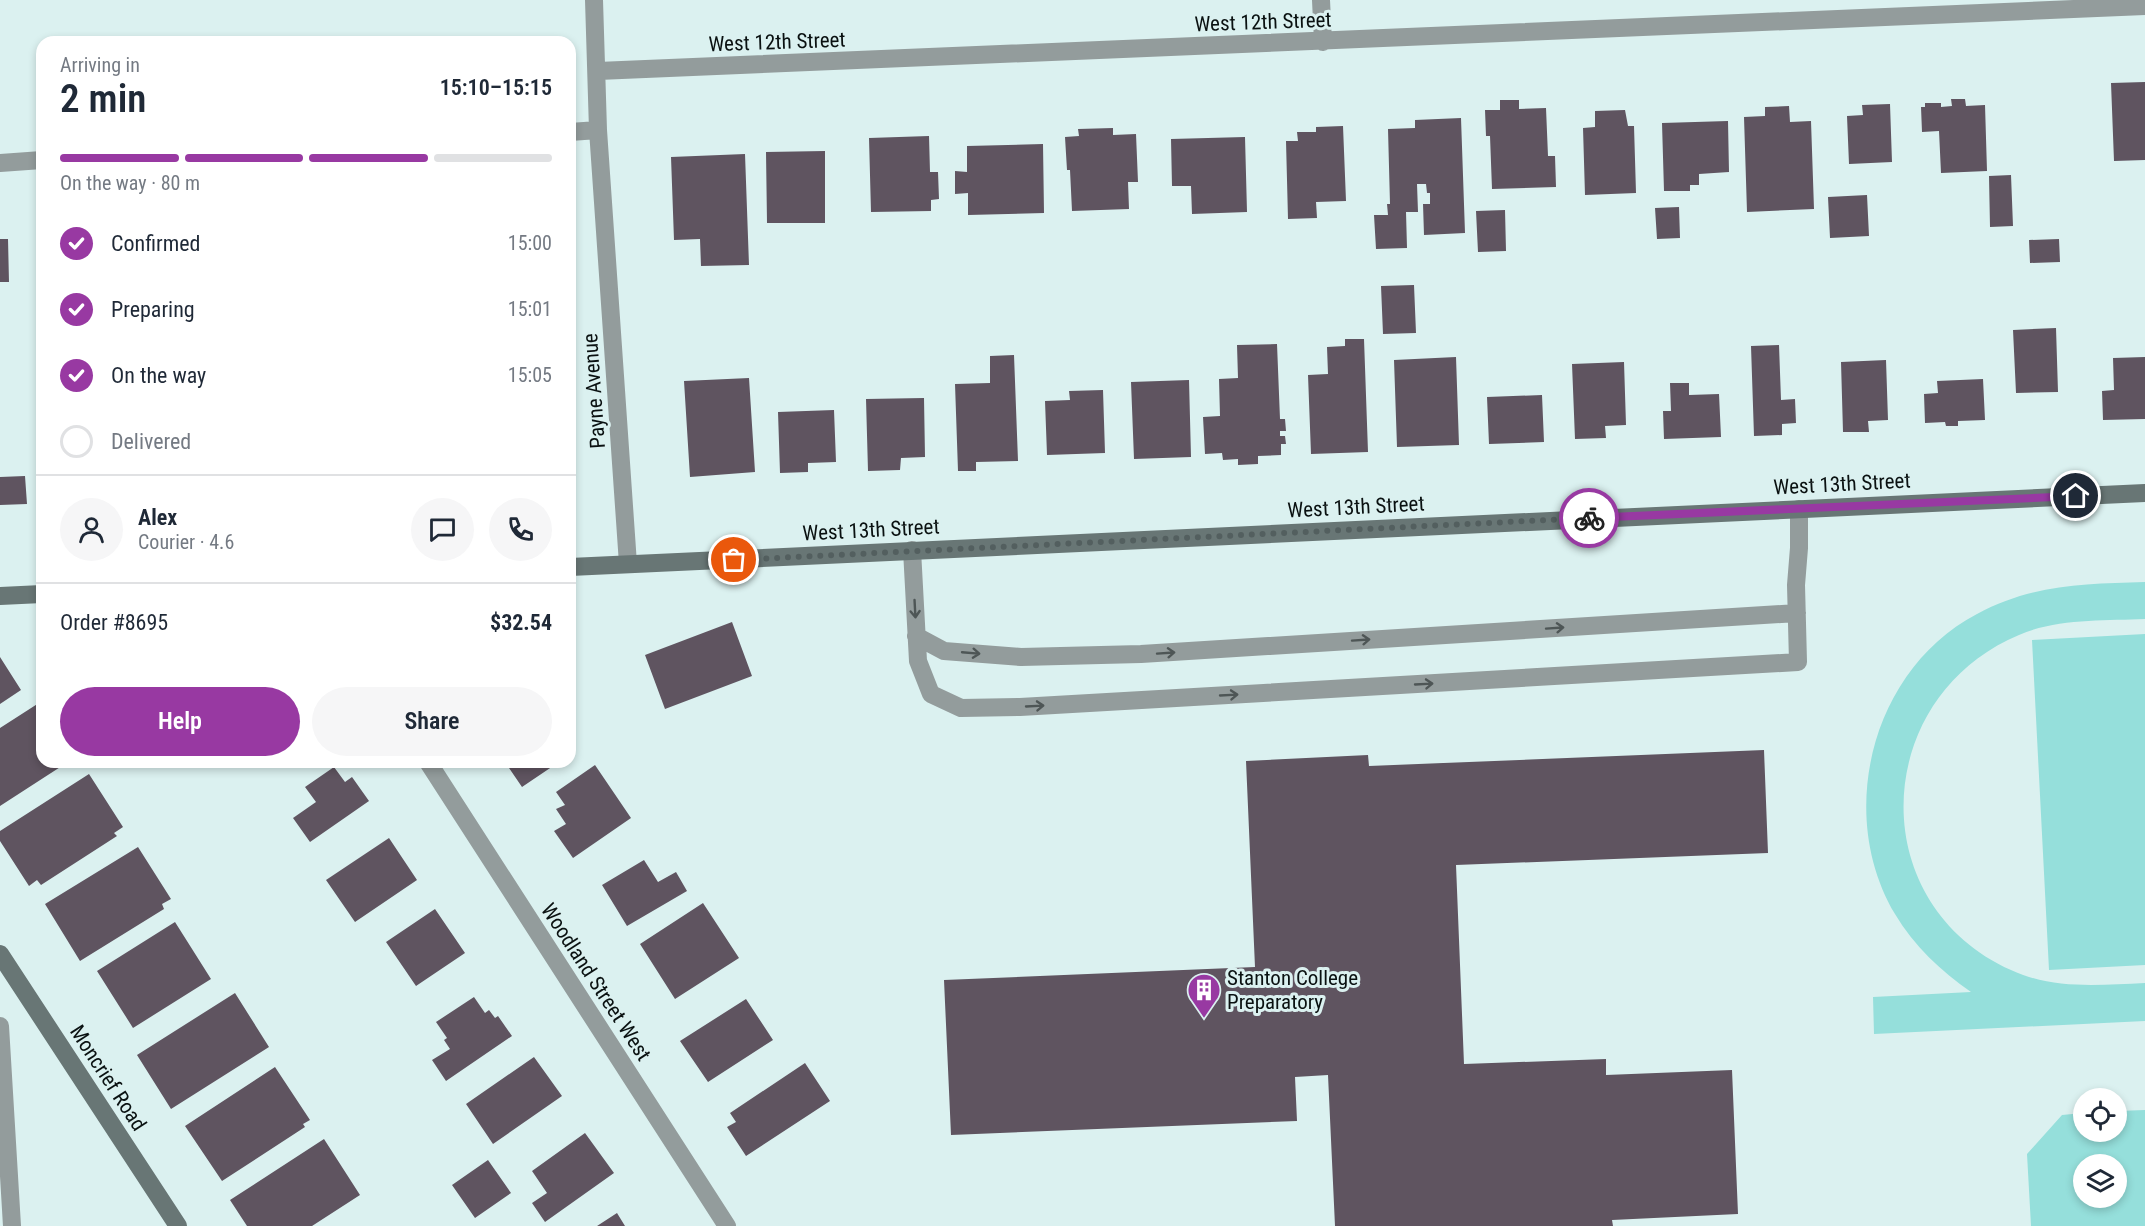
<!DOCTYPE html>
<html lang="en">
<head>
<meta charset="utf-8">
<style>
  body { margin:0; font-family:"Roboto Condensed",sans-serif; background:#f6f6f7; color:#1f2937; height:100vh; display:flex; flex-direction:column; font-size:22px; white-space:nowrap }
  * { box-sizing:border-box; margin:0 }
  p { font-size:20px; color:#747a83 }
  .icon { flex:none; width:33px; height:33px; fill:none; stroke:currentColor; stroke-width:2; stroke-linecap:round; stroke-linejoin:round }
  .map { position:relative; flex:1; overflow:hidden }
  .sheet { position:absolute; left:36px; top:36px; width:540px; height:732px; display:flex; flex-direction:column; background:#fff; border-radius:18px; box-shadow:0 3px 9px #0003 }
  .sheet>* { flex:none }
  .fabs { position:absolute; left:2073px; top:1088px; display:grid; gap:12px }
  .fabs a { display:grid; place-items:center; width:54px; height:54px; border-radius:50%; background:#fff; box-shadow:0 3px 9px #0003; font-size:30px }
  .pin { position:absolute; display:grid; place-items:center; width:51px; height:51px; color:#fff; margin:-26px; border:3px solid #fff; border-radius:50%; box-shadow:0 2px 6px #0007 }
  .courier { position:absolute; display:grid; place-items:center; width:60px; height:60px; margin:-30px; border:4px solid #9839a2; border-radius:50%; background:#fff; color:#222; box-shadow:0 2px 8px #0007 }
  .overview em { font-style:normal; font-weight:600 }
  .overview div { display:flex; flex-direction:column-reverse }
  .overview { display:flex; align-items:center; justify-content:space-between; height:102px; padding:0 24px }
  h1 { font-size:39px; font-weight:600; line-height:45px }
  .bar { display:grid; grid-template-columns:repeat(4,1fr); gap:9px 6px; align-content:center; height:72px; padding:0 24px }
  .bar i { height:8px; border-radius:4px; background:#e0e1e3 }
  .bar .current { background:#9839a2 }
  .bar p { grid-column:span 4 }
  .line { display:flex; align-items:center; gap:15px; padding:0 24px; border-top:2px solid #e0e1e3 }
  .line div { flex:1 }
  .round { display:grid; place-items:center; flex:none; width:63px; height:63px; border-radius:32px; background:#f6f6f7 }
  ol { padding:0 24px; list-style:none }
  li { display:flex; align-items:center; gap:18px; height:66px }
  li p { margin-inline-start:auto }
  li .icon { padding:6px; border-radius:50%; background:#9839a2; color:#fff; stroke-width:4 }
  li:last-child { color:#747a83 }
  li i { width:33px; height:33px; border:3px solid #e0e1e3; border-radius:50% }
  .action { display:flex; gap:12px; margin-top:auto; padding:12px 24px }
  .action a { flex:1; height:69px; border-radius:36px; background:#9839a2; color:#fff; font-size:24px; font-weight:600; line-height:69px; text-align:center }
  .action a+a { background:#f6f6f7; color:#1f2937 }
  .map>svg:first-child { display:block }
  .green { fill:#95dfdb; fill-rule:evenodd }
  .building { fill:#5f5460 }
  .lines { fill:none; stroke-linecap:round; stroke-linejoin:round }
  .street { stroke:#939c9c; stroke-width:18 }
  .secondary { stroke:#687675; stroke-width:18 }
  .oneway { stroke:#4e5656 }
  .done { stroke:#535f5f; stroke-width:6; stroke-dasharray:0 10.8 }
  .route { stroke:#9839a2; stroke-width:8 }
  .labels { text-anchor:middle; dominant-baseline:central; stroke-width:6; stroke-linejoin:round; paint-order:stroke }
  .street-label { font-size:21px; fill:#0a1111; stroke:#dbf1f0 }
  .poi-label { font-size:21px; fill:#0a1111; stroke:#dbf1f0; text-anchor:start }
</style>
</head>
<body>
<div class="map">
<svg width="2145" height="1226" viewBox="0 0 2145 1226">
  <rect width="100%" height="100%" fill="#dbf1f0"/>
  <path class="green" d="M2145,582V619C2104,621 2058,618 2019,635C1871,697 1862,903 2011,970C2054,990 2099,985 2145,983V1021L1874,1034L1873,997L1971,992C1941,971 1914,946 1895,914C1835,813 1872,669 1977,614C2032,584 2084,584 2145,582Z
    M2145,634V965L2049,970L2032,640Z
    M2145,1110V1226H2031L2027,1154L2062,1115L2083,1113L2084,1131H2116L2117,1111ZM2084,1164H2116V1197H2084Z"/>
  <path class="building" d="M2145,82V160L2114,161L2111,83Z
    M1951,99H1965L1966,106L1985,105L1987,171L1941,173L1939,131L1922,132L1921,107H1925V103H1941V107L1952,106Z
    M1500,100H1519V109L1546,108L1548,156H1555L1556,187L1492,189L1490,136H1486L1485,110H1500Z
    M1890,104L1892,162L1849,164L1847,116L1863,115L1862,105Z
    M1789,106L1790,122L1811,121L1814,209L1747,212L1744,117L1765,116V107Z
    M1625,110L1628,126H1634L1636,193L1585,195L1583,128L1595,127V111Z
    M1461,118L1465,233L1424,235L1423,204H1430V193H1427L1426,184H1417L1418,212H1406L1407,248L1376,249L1374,215H1388L1387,204H1390L1388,129L1415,128V120Z
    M1728,121L1729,172L1699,174V185H1690V191H1664L1662,123Z
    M1343,126L1346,201L1316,202L1317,218L1288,219L1286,141H1298L1297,132H1316V127Z
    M1113,128V135L1136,134L1138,182H1128L1129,209L1072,211L1070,170H1067L1065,137L1079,136L1078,129Z
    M929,136L930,172H938L939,199L931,200V211L871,212L869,138Z
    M1245,137L1247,212L1192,214L1191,186H1172L1171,139Z
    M1043,144L1044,213L968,215V193L955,194V171L967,172V146Z
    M825,151V223H767L766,152Z
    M745,154L749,265L701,266L700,239L674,240L671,157Z
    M2011,175L2013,226L1990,227L1989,176Z
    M1867,195L1869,236L1830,238L1828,197Z
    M1679,207L1680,238L1657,239L1655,208Z
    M1505,210L1506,251L1478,252L1476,211Z
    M0,239H8L9,282H0Z
    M2059,239L2060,262L2030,263L2029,240Z
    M1414,285L1416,333L1383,334L1381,286Z
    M2056,328L2058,392L2016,393L2013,330Z
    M1345,339H1364L1368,452L1311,454L1308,375L1328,374L1327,347L1345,346Z
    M1277,344L1280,419H1285L1286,431H1280V436H1285L1286,444H1281V455L1258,456V464L1238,465V459L1223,460L1222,453L1205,454L1203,417L1220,416L1219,379L1238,378L1237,345Z
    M1779,345L1781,400L1795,399L1796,423L1782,424V435L1754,436L1751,346Z
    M1014,355L1018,461L976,462V471H958L955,384L990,383V356Z
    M1456,357L1459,445L1397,447L1394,360Z
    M2145,357V419L2103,420L2102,391L2114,390L2113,358Z
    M1886,360L1888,420L1868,421L1869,432H1843L1841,362Z
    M1624,362L1626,425L1605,426L1606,438L1575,439L1572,364Z
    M749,378L755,472L690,477L684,381Z
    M1983,379L1985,420L1958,421V426H1946L1945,422L1925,423L1924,394L1938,393L1937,381Z
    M1189,380L1191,457L1134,459L1131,382Z
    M1670,383H1689V395L1719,394L1721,437L1664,439L1663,411H1671Z
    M1103,390L1105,453L1047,455L1045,401L1070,400L1069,391Z
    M1542,395L1544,442L1489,444L1487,397Z
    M924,398L925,457L901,458L900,470L868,471L866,399Z
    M834,410L836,462L808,463V472L780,473L778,412Z
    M25,476L27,504L0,505V477Z
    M732,622L752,676L665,709L645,655Z
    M0,657L21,690L0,704Z
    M42,701V762H68L0,806V728Z
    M1764,750L1768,853L1456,865L1464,1064L1606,1059V1075L1732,1070L1738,1214L1612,1220L1613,1226H1335L1328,1075L1295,1077L1297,1121L951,1135L944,980L1255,967L1246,761L1368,755L1369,766Z
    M505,762H559L522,787Z
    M595,765L631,818L573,858L554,831L566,824L556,809L565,805L556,792Z
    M334,767L345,782L352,777L369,801L310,842L293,818L316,802L305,787Z
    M89,774L123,827L114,833L117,836L41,885L37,880L29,886L0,841V831Z
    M389,838L417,880L355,922L326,880Z
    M138,847L171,899L162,904L164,909L80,961L45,904Z
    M644,860L658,882L676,872L687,891L627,926L602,885Z
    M703,903L739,958L675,999L640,944Z
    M435,909L465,953L416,986L386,942Z
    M175,922L211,979L133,1028L97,971Z
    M235,993L269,1047L171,1109L137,1055Z
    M474,997L485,1013L489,1010L495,1018L498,1016L512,1036L446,1081L432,1060L450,1049L444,1040L447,1038L436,1022Z
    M746,999L773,1040L708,1082L680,1041Z
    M534,1057L562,1096L493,1144L466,1104Z
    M805,1063L830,1101L746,1156L727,1127L736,1122L730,1113Z
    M275,1067L310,1120L303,1124L305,1127L222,1181L185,1126Z
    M585,1133L614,1173L545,1222L532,1203L547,1193L532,1171Z
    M324,1139L360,1195L312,1226H247L230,1200Z
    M488,1160L511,1193L475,1218L452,1185Z
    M617,1213L625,1226H597Z"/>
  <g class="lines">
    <path class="street" d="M594,0L598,130L628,564
      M1321,0L1323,42
      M598,71L2145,6
      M570,132L598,130
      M0,163L42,160
      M912,550L918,661L931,694L961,708L1020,707L1798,662L1796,585L1799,548V509
      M916,636L944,651L1021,657L1141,654L1797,613
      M428,762L727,1226
      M0,1026L12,1226"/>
    <path class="secondary" d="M570,567L2145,493
      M0,596L42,594
      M0,954L178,1226"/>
  </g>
  <defs><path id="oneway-shaft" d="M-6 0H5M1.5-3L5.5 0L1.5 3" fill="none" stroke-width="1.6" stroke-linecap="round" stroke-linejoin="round" transform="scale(1.5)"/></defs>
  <g class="oneway">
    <use href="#oneway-shaft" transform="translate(915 609) rotate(87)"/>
    <use href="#oneway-shaft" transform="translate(1555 628) rotate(-4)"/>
    <use href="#oneway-shaft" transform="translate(1361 640) rotate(-4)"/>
    <use href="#oneway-shaft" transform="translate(971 653) rotate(5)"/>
    <use href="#oneway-shaft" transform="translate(1166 653) rotate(-4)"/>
    <use href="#oneway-shaft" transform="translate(1424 684) rotate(-3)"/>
    <use href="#oneway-shaft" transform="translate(1229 695) rotate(-3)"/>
    <use href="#oneway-shaft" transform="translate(1035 706) rotate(-3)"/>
  </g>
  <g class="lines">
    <path class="done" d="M734,560L1589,518"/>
    <path class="route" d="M1589,518L2076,496"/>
  </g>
  <defs>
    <g id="building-pin" transform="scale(1.725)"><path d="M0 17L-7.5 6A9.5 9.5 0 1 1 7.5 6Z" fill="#9839a2" stroke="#dbf1f0"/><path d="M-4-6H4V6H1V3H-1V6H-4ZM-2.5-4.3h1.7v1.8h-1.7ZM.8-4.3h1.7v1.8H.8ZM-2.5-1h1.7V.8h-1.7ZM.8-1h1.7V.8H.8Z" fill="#fff"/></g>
  </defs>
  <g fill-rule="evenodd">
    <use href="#building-pin" x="1204" y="990"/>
  </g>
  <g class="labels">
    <g class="street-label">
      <text transform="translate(1263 22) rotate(-2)">West 12th Street</text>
      <text transform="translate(777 42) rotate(-2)">West 12th Street</text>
      <text transform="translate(594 391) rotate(-94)">Payne Avenue</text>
      <text transform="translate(1842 484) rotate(-3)">West 13th Street</text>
      <text transform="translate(1356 507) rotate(-3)">West 13th Street</text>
      <text transform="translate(871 530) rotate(-3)">West 13th Street</text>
      <text transform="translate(596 982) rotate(57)">Woodland Street West</text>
      <text transform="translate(108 1078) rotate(57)">Moncrief Road</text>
    </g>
    <g class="poi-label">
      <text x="1227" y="978">Stanton College<tspan x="1227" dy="24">Preparatory</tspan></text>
    </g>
  </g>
</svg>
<div class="fabs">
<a><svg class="icon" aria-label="locate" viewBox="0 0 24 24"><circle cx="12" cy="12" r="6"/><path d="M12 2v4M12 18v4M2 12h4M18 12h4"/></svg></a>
<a><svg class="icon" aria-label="layers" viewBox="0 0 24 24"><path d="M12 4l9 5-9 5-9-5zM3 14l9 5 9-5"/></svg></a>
</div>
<div class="pin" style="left:734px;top:560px;background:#ea580c"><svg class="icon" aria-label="bag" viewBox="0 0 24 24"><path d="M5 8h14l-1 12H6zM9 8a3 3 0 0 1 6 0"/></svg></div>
<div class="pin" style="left:2076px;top:496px;background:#1f2937"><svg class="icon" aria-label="home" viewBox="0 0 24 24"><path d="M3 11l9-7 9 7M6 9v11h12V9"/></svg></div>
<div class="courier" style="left:1589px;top:518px"><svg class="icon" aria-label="bike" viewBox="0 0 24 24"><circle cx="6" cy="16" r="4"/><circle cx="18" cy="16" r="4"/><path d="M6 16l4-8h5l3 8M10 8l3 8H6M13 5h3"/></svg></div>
<section class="sheet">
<div class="overview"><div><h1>2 min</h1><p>Arriving in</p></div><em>15:10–15:15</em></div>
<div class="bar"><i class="current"></i><i class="current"></i><i class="current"></i><i></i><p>On the way · 80 m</p></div>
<ol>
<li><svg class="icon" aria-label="check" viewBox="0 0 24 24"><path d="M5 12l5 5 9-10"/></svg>Confirmed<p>15:00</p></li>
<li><svg class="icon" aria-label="check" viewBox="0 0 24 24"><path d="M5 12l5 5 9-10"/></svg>Preparing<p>15:01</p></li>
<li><svg class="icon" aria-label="check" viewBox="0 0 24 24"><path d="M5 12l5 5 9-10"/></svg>On the way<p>15:05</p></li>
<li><i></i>Delivered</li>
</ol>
<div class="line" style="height:108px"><a class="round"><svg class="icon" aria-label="person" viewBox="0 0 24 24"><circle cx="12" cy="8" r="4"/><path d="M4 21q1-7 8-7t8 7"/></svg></a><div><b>Alex</b><p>Courier · 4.6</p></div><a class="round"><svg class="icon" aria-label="chat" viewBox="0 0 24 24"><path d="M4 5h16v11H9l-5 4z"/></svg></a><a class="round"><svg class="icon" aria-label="phone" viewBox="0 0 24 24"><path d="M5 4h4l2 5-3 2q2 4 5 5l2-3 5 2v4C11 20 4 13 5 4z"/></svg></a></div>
<div class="line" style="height:78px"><div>Order #8695</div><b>$32.54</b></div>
<div class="action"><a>Help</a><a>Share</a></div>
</section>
</div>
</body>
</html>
